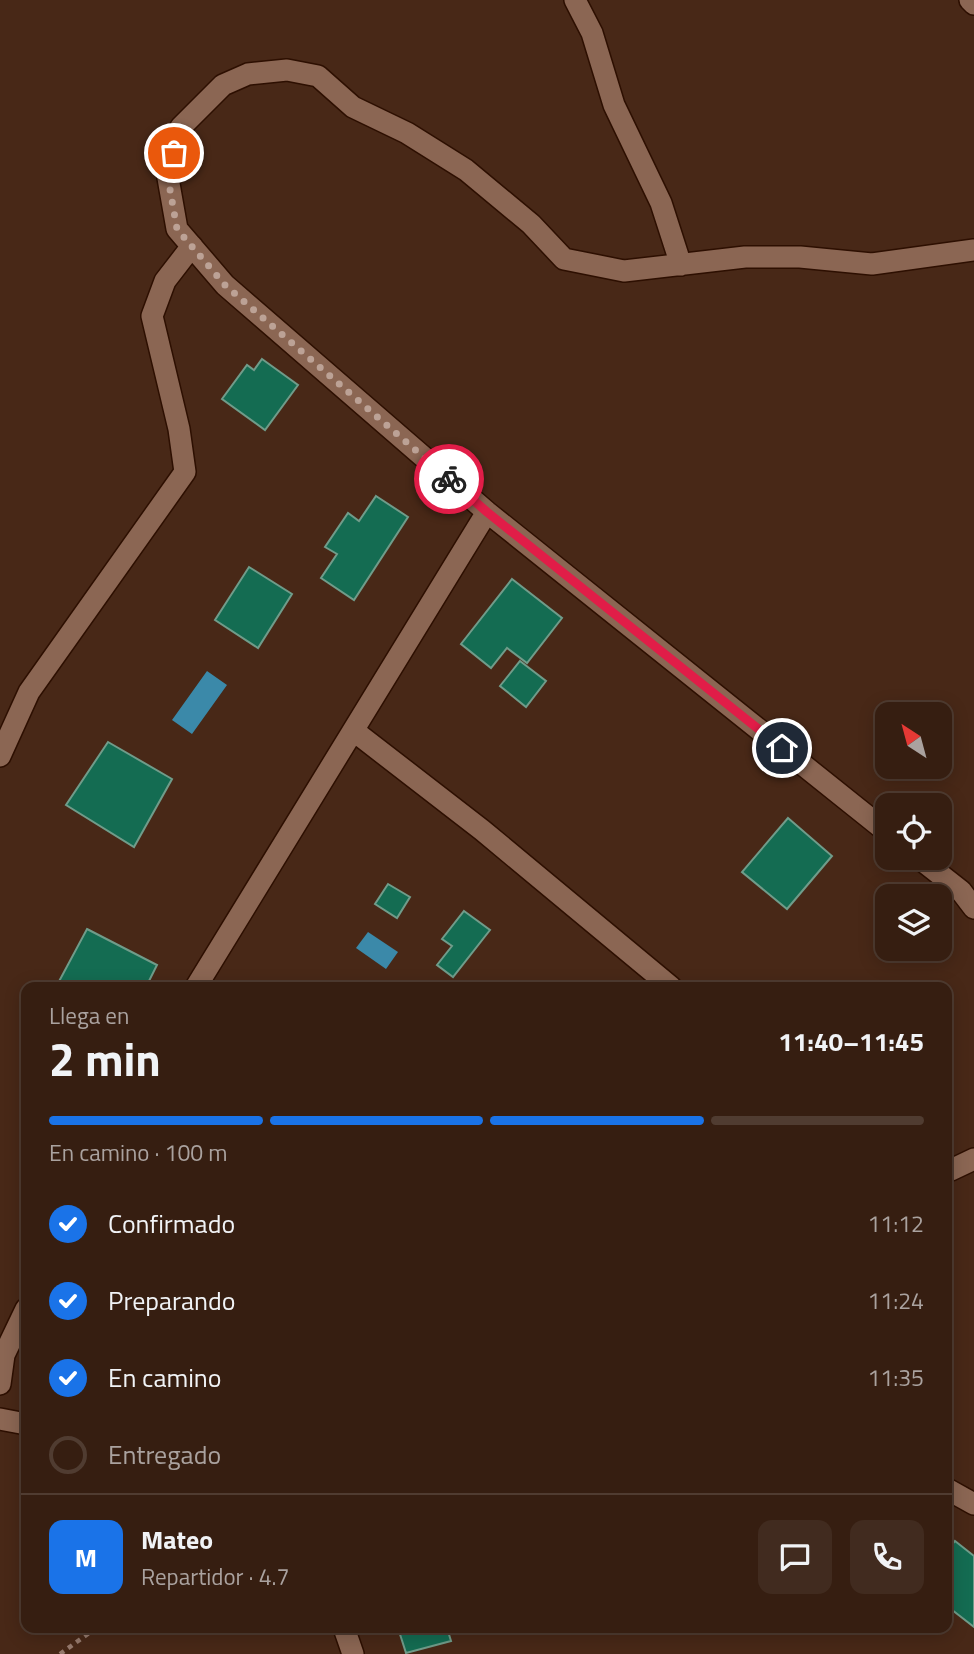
<!DOCTYPE html>
<html lang="es">
<head>
<meta charset="utf-8">
<style>
  body { margin:0; font-family:"Titillium Web",sans-serif; background:#412b1f; color:#f1f3f6; height:100vh; display:flex; flex-direction:column; font-size:26px; white-space:nowrap }
  * { box-sizing:border-box; margin:0 }
  p { font-size:23px; color:#aaa29f }
  .icon { flex:none; width:38px; height:38px; fill:none; stroke:currentColor; stroke-width:2; stroke-linecap:round; stroke-linejoin:round }
  .map { position:relative; flex:1; overflow:hidden }
  .panel { position:absolute; left:21px; top:982px; width:931px; height:651px; display:flex; flex-direction:column; background:#361e11; border-radius:14px; box-shadow:0 4px 18px #0003,0 0 0 2px #503c31 }
  .panel>* { flex:none }
  .needle { width:46px; rotate:324deg }
  .controls { position:absolute; left:875px; top:702px; display:grid; gap:14px }
  .controls a { display:grid; place-items:center; width:77px; height:77px; border-radius:14px; background:#361e11; box-shadow:0 4px 18px #0003,0 0 0 2px #503c31; font-size:35px }
  .pin { position:absolute; display:grid; place-items:center; width:60px; height:60px; color:#fff; margin:-30px; border:4px solid #fff; border-radius:50%; box-shadow:0 2px 7px #0007 }
  .courier { position:absolute; display:grid; place-items:center; width:70px; height:70px; margin:-35px; border:5px solid #e11d48; border-radius:50%; background:#fff; color:#222; box-shadow:0 2px 9px #0007 }
  .head em { font-style:normal; font-weight:700 }
  .head div { display:flex; flex-direction:column-reverse }
  .head { display:flex; align-items:center; justify-content:space-between; height:119px; padding:0 28px }
  h1 { font-size:46px; font-weight:700; line-height:52px }
  .bar { display:grid; grid-template-columns:repeat(4,1fr); gap:10px 7px; align-content:center; height:84px; padding:0 28px }
  .bar i { height:9px; border-radius:5px; background:#503c31 }
  .bar .on { background:#1a73e8 }
  .bar p { grid-column:span 4 }
  .line { display:flex; align-items:center; gap:18px; padding:0 28px; border-top:2px solid #503c31 }
  .line div { flex:1 }
  .round { display:grid; place-items:center; flex:none; width:74px; height:74px; border-radius:14px; background:#412b1f }
  ol { padding:0 28px; list-style:none }
  li { display:flex; align-items:center; gap:21px; height:77px }
  li p { margin-inline-start:auto }
  li .icon { padding:7px; border-radius:50%; background:#1a73e8; color:#fff; stroke-width:4 }
  li:last-child { color:#aaa29f }
  li i { width:38px; height:38px; border:4px solid #503c31; border-radius:50% }
  .map>svg:first-child { display:block }
  .water { fill:#3b89a9 }
  .building { fill:#146c52; stroke:#709c8a; stroke-width:2 }
  .lines { fill:none; stroke-linecap:round; stroke-linejoin:round }
  .street-casing { stroke:#2d0f01; stroke-width:24 }
  .path { stroke:#967a6d; stroke-width:4.5; stroke-dasharray:5 5; stroke-linecap:butt }
  .street { stroke:#8b6653; stroke-width:21 }
  .done { stroke:#bca296; stroke-width:7; stroke-dasharray:0 12.6 }
  .route { stroke:#e11d48; stroke-width:9 }
</style>
</head>
<body>
<div class="map">
<svg width="974" height="1654" viewBox="0 0 974 1654">
  <rect width="100%" height="100%" fill="#482817"/>
  <path class="water" d="M207,671L227,685L192,734L172,720Z
    M368,932L398,952L386,969L356,948Z"/>
  <path class="building" d="M262,359L298,385L265,430L222,399L247,365L254,370Z
    M376,496L408,517L354,600L321,578L337,554L325,547L348,513L359,521Z
    M249,567L292,594L258,648L215,620Z
    M512,579L562,618L527,663L507,648L491,668L461,644Z
    M520,661L546,681L526,707L500,686Z
    M108,742L172,779L134,847L66,805Z
    M788,818L832,856L787,909L742,872Z
    M388,884L410,897L397,918L375,904Z
    M464,911L490,930L453,977L437,965L452,946L442,939Z
    M87,929L157,965L146,987H56Z
    M955,1541L974,1556V1627L947,1606V1551Z
    M398,1628H447L451,1641L406,1653Z"/>
  <g class="lines">
    <g class="street-casing">
      <path id="street" d="M575,0L592,33L614,105L661,203L681,265
        M970,0L974,4
        M354,731L482,830L671,987
        M0,756L29,692L185,472L179,429L152,316L165,281L192,246
        M887,832L487,512L225,285L177,229L168,178L181,127L223,85L248,74L287,70L318,76L353,107L407,133L466,170L531,224L564,259L624,271L745,257H800L872,264L974,250
        M919,858L961,891L974,908
        M196,987L487,512
        M947,1170H951L974,1159
        M0,1384L4,1355L26,1309
        M0,1419L26,1424
        M947,1489L974,1504
        M344,1628L353,1654"/>
    </g>
    <path class="path" d="M60,1654L96,1628"/>
    <use href="#street" class="street"/>
  </g>
  <g class="lines">
    <path class="done" d="M174,153L168,178L177,229L225,285L449,479"/>
    <path class="route" d="M449,479L487,512L782,748"/>
  </g>
</svg>
<div class="controls">
<a><svg class="needle" viewBox="-14 -14 28 28"><path d="M0-13l5 13h-10z" fill="#e53935"/><path d="M0 13l5-13h-10z" fill="#aaa29f"/></svg></a>
<a><svg class="icon" aria-label="locate" viewBox="0 0 24 24"><circle cx="12" cy="12" r="6"/><path d="M12 2v4M12 18v4M2 12h4M18 12h4"/></svg></a>
<a><svg class="icon" aria-label="layers" viewBox="0 0 24 24"><path d="M12 4l9 5-9 5-9-5zM3 14l9 5 9-5"/></svg></a>
</div>
<div class="pin" style="left:174px;top:153px;background:#ea580c"><svg class="icon" aria-label="bag" viewBox="0 0 24 24"><path d="M5 8h14l-1 12H6zM9 8a3 3 0 0 1 6 0"/></svg></div>
<div class="pin" style="left:782px;top:748px;background:#1f2937"><svg class="icon" aria-label="home" viewBox="0 0 24 24"><path d="M3 11l9-7 9 7M6 9v11h12V9"/></svg></div>
<div class="courier" style="left:449px;top:479px"><svg class="icon" aria-label="bike" viewBox="0 0 24 24"><circle cx="6" cy="16" r="4"/><circle cx="18" cy="16" r="4"/><path d="M6 16l4-8h5l3 8M10 8l3 8H6M13 5h3"/></svg></div>
<section class="panel">
<div class="head"><div><h1>2 min</h1><p>Llega en</p></div><em>11:40–11:45</em></div>
<div class="bar"><i class="on"></i><i class="on"></i><i class="on"></i><i></i><p>En camino · 100 m</p></div>
<ol>
<li><svg class="icon" aria-label="check" viewBox="0 0 24 24"><path d="M5 12l5 5 9-10"/></svg>Confirmado<p>11:12</p></li>
<li><svg class="icon" aria-label="check" viewBox="0 0 24 24"><path d="M5 12l5 5 9-10"/></svg>Preparando<p>11:24</p></li>
<li><svg class="icon" aria-label="check" viewBox="0 0 24 24"><path d="M5 12l5 5 9-10"/></svg>En camino<p>11:35</p></li>
<li><i></i>Entregado</li>
</ol>
<div class="line" style="height:126px"><b class="round" style="background:#1a73e8;color:#fff">M</b><div><b>Mateo</b><p>Repartidor · 4.7</p></div><a class="round"><svg class="icon" aria-label="chat" viewBox="0 0 24 24"><path d="M4 5h16v11H9l-5 4z"/></svg></a><a class="round"><svg class="icon" aria-label="phone" viewBox="0 0 24 24"><path d="M5 4h4l2 5-3 2q2 4 5 5l2-3 5 2v4C11 20 4 13 5 4z"/></svg></a></div>
</section>
</div>
</body>
</html>
